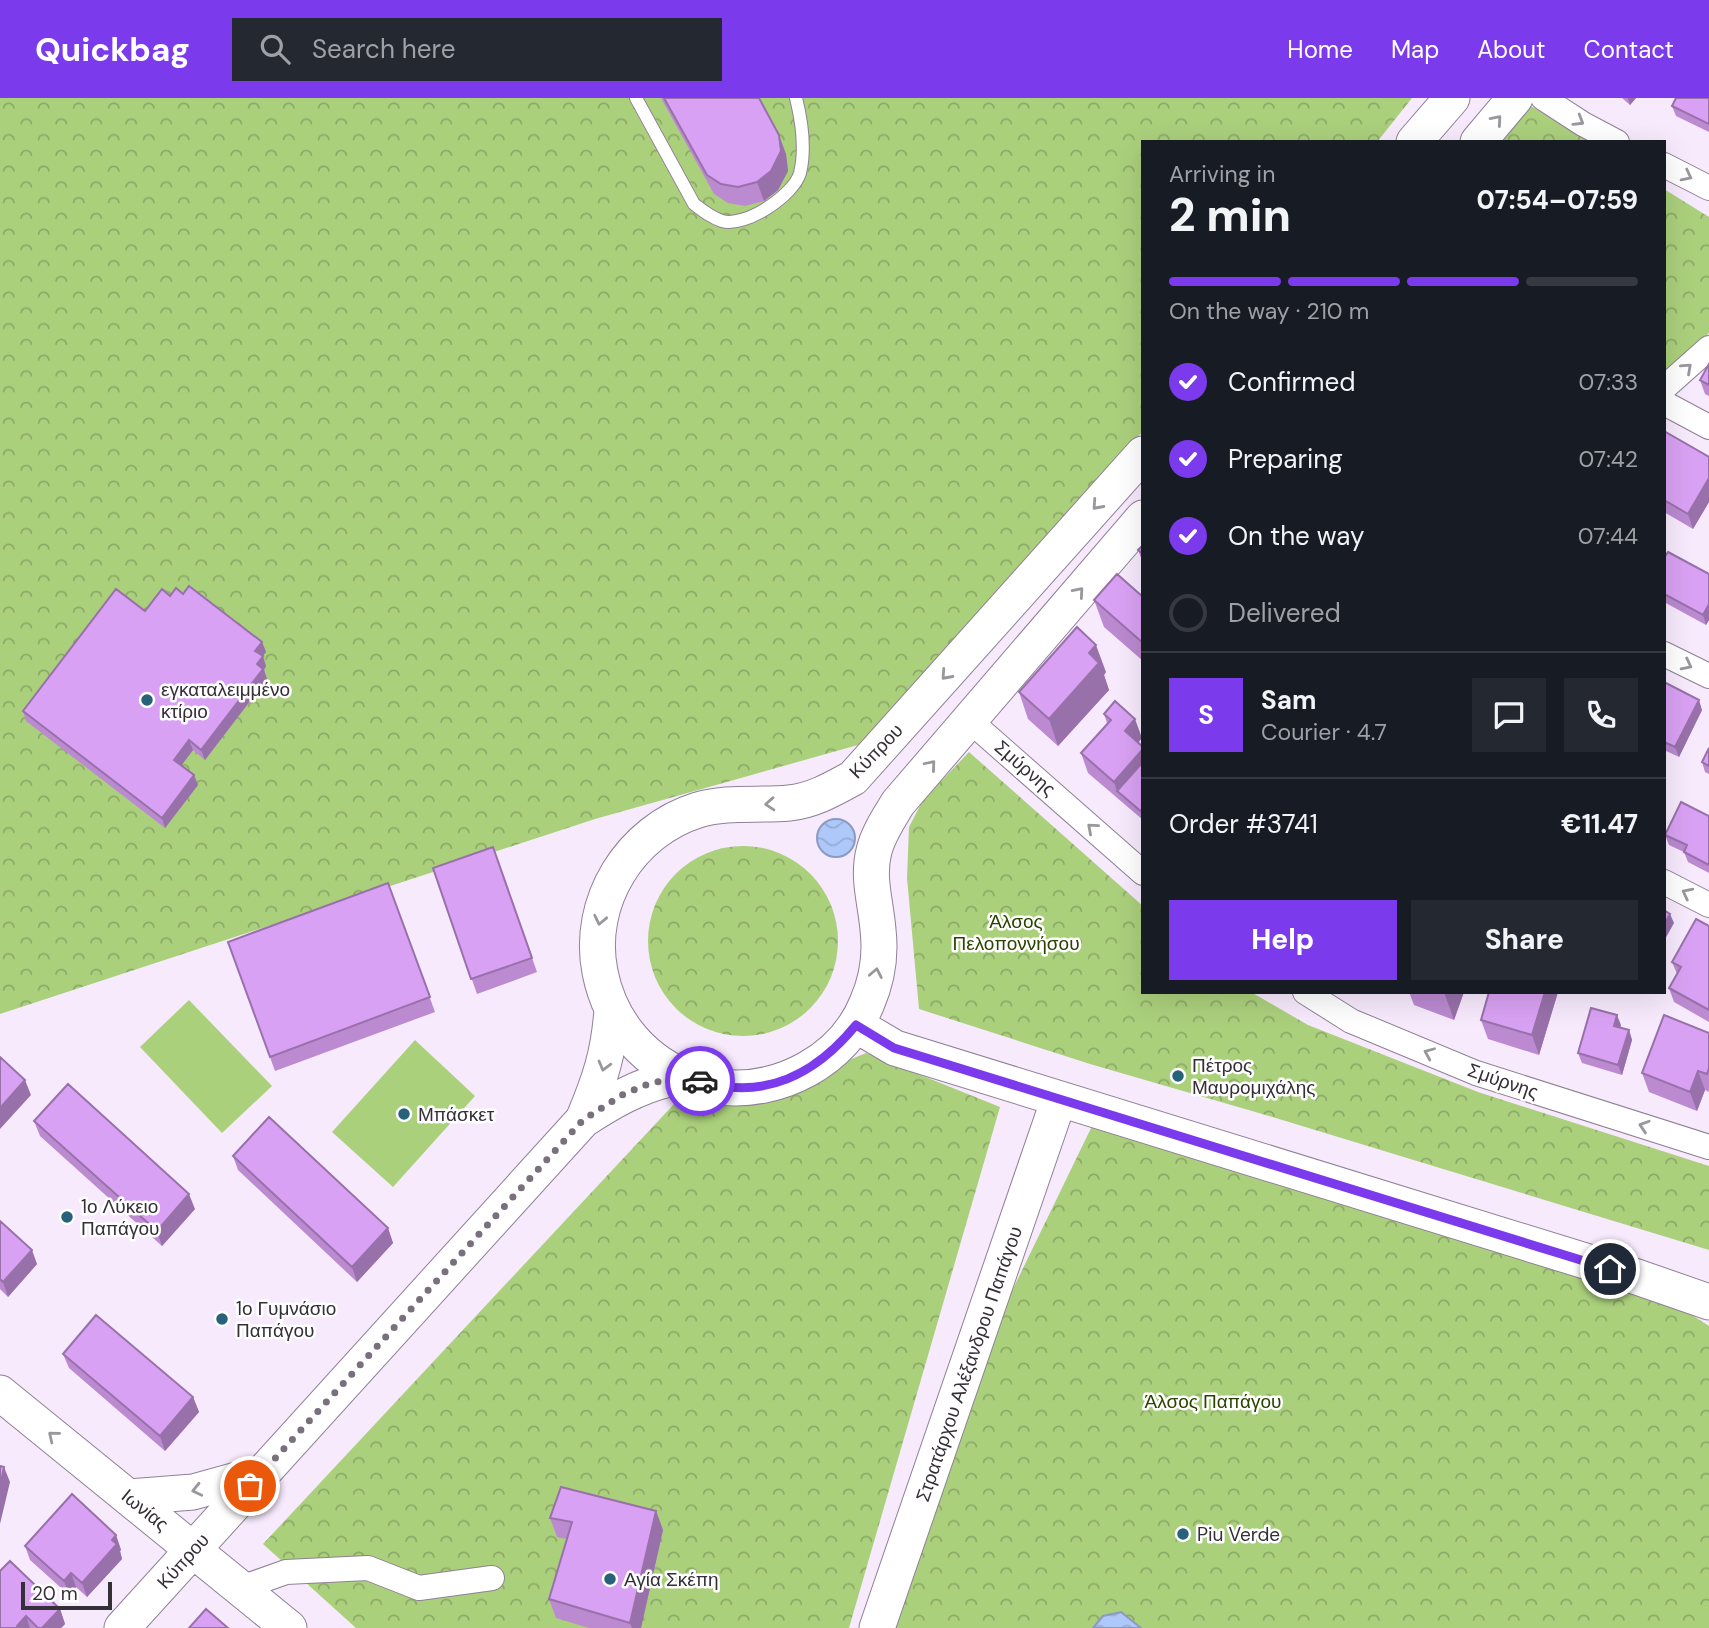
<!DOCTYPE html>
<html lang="en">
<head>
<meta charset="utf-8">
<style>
  body { margin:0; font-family:"DM Sans",sans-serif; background:#242831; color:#f1f3f6; height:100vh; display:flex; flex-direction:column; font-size:26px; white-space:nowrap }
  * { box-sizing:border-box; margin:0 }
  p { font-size:23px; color:#9ea1a6 }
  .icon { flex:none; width:38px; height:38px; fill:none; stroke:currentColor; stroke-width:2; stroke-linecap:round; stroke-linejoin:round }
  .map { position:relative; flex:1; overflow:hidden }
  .sheet { position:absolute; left:1141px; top:42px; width:525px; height:854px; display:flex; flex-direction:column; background:#171b24; border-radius:0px; box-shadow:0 7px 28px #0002 }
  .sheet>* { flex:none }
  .scale { position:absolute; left:21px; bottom:18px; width:91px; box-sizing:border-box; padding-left:7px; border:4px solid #352f38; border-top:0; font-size:19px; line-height:24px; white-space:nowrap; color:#352f38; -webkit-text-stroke:5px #fff; paint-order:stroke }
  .pin { position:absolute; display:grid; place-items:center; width:60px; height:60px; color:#fff; margin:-30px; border:4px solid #fff; border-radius:50%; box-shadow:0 2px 7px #0007 }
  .courier { position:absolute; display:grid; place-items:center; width:70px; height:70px; margin:-35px; border:5px solid #7c3aed; border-radius:50%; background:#fff; color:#222; box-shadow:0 2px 9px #0007 }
  .summary em { font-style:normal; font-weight:800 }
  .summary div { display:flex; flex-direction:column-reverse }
  .summary { display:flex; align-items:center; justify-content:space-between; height:119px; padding:0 28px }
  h1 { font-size:46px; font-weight:800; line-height:52px }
  .bar { display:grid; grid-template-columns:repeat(4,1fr); gap:10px 7px; align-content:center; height:84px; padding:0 28px }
  .bar i { height:9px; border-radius:5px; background:#363941 }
  .bar .on { background:#7c3aed }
  .bar p { grid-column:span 4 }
  .line { display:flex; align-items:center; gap:18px; padding:0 28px; border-top:2px solid #363941 }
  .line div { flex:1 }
  .round { display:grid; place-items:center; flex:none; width:74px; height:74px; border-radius:0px; background:#242831 }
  ol { padding:0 28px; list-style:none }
  li { display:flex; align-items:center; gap:21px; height:77px }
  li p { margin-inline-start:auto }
  li .icon { padding:7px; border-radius:50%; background:#7c3aed; color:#fff; stroke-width:4 }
  li:last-child { color:#9ea1a6 }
  li i { width:38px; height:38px; border:4px solid #363941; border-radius:50% }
  .button { display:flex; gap:14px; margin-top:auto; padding:14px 28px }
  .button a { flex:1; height:80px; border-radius:0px; background:#7c3aed; color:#fff; font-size:28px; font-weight:800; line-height:80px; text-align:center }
  .button a+a { background:#242831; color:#f1f3f6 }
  header { display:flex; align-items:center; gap:42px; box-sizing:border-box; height:98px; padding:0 35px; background:#7c3aed; color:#fff }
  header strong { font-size:33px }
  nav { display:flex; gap:38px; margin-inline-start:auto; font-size:24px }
  .search { width:490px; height:63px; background:#242831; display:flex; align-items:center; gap:18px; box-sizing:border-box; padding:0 24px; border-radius:0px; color:#9ea1a6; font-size:26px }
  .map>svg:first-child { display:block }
  .forest { fill:url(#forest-crowns) }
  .garden { fill:#abd07c }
  .water { fill:url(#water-waves); stroke:#8a9ac0; stroke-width:2 }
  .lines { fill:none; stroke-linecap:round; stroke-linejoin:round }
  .lane-casing { stroke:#8f8095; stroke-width:14 }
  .street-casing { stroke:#8f8095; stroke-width:26 }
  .secondary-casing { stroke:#8f8095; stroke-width:37 }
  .lane { stroke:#fff; stroke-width:12 }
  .street { stroke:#fff; stroke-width:24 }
  .secondary { stroke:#fff; stroke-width:35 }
  .wall { fill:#bb8ad1 }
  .shaded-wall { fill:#9871aa }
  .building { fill:#d9a1f3; stroke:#9871aa; stroke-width:2 }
  .oneway { stroke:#9a979c }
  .done { stroke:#79707d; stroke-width:7; stroke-dasharray:0 12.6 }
  .route { stroke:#7c3aed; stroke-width:9 }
  .poi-dot { fill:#27627a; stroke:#fff; stroke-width:2.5 }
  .labels { text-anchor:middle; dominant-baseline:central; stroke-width:5; stroke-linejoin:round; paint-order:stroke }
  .poi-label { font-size:19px; fill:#352f38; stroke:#fff; text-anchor:start }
  .street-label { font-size:19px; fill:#352f38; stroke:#fff }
  .park-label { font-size:19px; fill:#2c4300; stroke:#fff }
</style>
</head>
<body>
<header>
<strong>Quickbag</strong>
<div class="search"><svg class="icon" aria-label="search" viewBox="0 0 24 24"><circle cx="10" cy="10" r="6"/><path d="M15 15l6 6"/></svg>Search here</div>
<nav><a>Home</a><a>Map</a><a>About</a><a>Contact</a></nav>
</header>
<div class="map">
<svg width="1709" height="1530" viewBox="0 0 1709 1530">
  <defs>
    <pattern id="forest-crowns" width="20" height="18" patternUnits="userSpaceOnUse" patternTransform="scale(1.75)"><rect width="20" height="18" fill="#abd07c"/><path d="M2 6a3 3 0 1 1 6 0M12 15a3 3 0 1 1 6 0" fill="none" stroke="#8ca967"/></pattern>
    <pattern id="water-waves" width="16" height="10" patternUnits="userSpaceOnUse" patternTransform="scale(1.75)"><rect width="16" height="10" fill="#aec8fa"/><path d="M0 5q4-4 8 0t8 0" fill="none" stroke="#96acd7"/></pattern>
  </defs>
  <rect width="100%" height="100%" fill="#f7eafd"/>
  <path class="forest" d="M0,0H1412L1377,44H1143V333L872,643L595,721L0,916Z
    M1531,8L1589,44H1499Z
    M1664,91L1709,119V235L1664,282Z
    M969,654L1143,808V894H1251L1308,927L1478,994L1709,1068V1152L1269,1018L1090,966L919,911L907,780L909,729L923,702Z
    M648 843a95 95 0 1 1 190 0a95 95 0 1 1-190 0Z
    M866,955L1000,1009L849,1530H356L263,1446L689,990L772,994Z
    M1093,1026L1681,1210L1709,1228V1530H894L978,1263Z"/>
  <path class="garden" d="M189,902L272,988L222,1035L140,949Z
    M415,942L475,998L393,1089L332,1034Z"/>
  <path class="water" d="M817 740a19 19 0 1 1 38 0a19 19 0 1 1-38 0Z
    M1121,1514L1141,1530H1093L1103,1518Z"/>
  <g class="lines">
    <g class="lane-casing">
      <path id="lane" d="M636,0L694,106C703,113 712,120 722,123C745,130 794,97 800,75C806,50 802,24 796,0"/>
    </g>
    <g class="street-casing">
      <path id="street" d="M1543,0L1583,26L1617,44
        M1664,67L1709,90
        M1664,290L1709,250
        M1664,305L1709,329
        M1664,556L1709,578
        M969,622L1143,775
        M1664,784L1709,807
        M1305,894L1351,923L1476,975L1709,1049
        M241,1490L286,1474L368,1470L419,1490L492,1480"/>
    </g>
    <g class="secondary-casing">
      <path id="secondary" d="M1414,44L1452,0
        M1478,44L1515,0
        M856,927L895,950L1637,1179L1709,1204
        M683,978C640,960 609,921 600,874C586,804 630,733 698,712C727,703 759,708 789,705C812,703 833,691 853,680L1143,356
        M583,1022C600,982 609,955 612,911
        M0,1295L289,1530
        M129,1399L193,1394L262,1375
        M122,1530L583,1022C611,1004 636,989 669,981C673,980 679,978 684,978C696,979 708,987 720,989C780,996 844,962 867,905C877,882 881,857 878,832C876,805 867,780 874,753C878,736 889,720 898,705L1143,420
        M877,1530L1059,1001"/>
    </g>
    <use href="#lane" class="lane"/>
    <use href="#street" class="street"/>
    <use href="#secondary" class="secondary"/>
  </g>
  <path class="wall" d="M661,0H759L786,56L788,73L778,92L764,103L745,108L728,105L714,96Z
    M1622,0H1636L1630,7Z
    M1709,0V34L1676,18L1672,8Z
    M1709,266V298L1705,296L1700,282Z
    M1664,333L1709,359V404L1693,431L1664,414Z
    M1143,447V465L1138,452Z
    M1664,460L1709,476V522L1706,527L1664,504Z
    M183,496L262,544L266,554L262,558L266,568L264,572L267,581L205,662L193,652L181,667L194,677L198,687L165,730L26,623L23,613L145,513L170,498Z
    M1143,499V563L1104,529L1094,502Z
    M1106,574L1104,577L1109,592L1058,648L1028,621L1019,594Z
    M1664,584L1702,612L1679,659L1664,652Z
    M1104,616L1142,640L1138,645L1143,649V722L1088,675L1081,655L1107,625Z
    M1709,650V676L1705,674L1702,664Z
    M1709,718V775L1688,764L1684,754L1669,747L1665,737Z
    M493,749L537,874L477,896L433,770Z
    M388,785L435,914L275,973L228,844Z
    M1709,828V924L1674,904L1669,890L1677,876L1672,864Z
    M1409,894H1464L1454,922L1414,907Z
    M1558,894L1539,957L1488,941L1481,922Z
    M1621,927L1620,930L1629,932L1632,942L1622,977L1582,965L1578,955Z
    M1709,935V994L1705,992L1697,1013L1649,994L1642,975Z
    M34,1023L195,1111L162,1148L40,1038Z
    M233,1058L388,1130L393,1145L357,1184L238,1072Z
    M0,1123L37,1166L8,1199L0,1191Z
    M63,1256L193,1299L199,1314L165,1353L69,1270Z
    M656,1413L663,1432L641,1530H589L556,1520L549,1501L567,1441L557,1439L550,1420Z
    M116,1437L121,1452L120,1453L122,1461L87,1499L76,1489L69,1497L30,1462L25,1448Z
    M0,1473L60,1511L65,1526L61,1530H0Z"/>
  <path class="shaded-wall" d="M1628,0H1636L1630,7Z
    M779,37L786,56L788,73L778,92L764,103L757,84Z
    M1709,380V404L1693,431L1688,416Z
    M1709,506V522L1706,527L1703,517Z
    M262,544L266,554L259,563L255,553Z
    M1096,547L1106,574L1104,577L1109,592L1058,648L1049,621L1089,555Z
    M263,558L266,568L264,572L267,581L205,662L201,652Z
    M1699,602L1702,612L1679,659L1675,649Z
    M1135,621L1142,640L1131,652L1125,633Z
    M189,642L193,652L178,672L174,662Z
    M1143,651V678L1117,693L1114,684Z
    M194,677L198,687L165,730L162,720Z
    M1670,816L1674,825L1664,843V827Z
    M1444,894H1464L1454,922Z
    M1545,894H1558L1539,957L1532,937Z
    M1617,917L1621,927L1618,938L1614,928Z
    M1629,932L1632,942L1622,977L1618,967Z
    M1698,973L1705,992L1697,1013L1690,994Z
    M25,982L31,997L0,1031V1010Z
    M189,1096L195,1111L162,1148L157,1133Z
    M388,1130L393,1145L357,1184L352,1169Z
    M32,1152L37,1166L8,1199L3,1184Z
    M193,1299L199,1314L165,1353L160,1338Z
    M4,1369L10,1384L0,1426V1389Z
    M656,1413L663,1432L641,1530H632L630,1525Z
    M116,1437L121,1452L120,1453L122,1461L87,1499L82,1485Z
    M71,1475L76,1489L69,1497L64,1483Z
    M60,1511L65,1526L61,1530H42Z
    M26,1518L30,1530H18L17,1528Z"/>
  <path class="building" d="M664,0H759L779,37L781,53L771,73L757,84L738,89L721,86L707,77Z
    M1676,0H1709V26L1672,8Z
    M1709,266V287L1700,282Z
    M1664,333L1709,359V380L1688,416L1664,402Z
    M1143,447V456L1138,452Z
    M1668,454L1709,476V506L1703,517L1664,496V460Z
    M1117,476L1143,499V545L1094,502Z
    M189,488L262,544L255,553L263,558L257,566L263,571L201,652L189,642L174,662L194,677L162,720L23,613L116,491L145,513L162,491L170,498L176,490L183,496Z
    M1077,529L1096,547L1089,555L1099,565L1049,621L1019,594Z
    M1664,584L1699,602L1675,649L1664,644Z
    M1115,603L1135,621L1125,633L1143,649V651L1114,684L1081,655L1111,622L1104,616Z
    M1709,650V668L1702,664Z
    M1141,666L1143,668V715L1117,693Z
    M1681,704L1709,718V767L1684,754L1687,747L1665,737Z
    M493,749L532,860L471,881L433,770Z
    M388,785L430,899L270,959L228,844Z
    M1664,812L1670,816L1664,827Z
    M1696,821L1709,828V912L1669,890L1681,869L1672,864Z
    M1489,894H1545L1532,937L1481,922Z
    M1591,910L1617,917L1614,928L1629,932L1618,967L1578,955Z
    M1664,917L1709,935V970L1707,976L1698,973L1690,994L1642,975Z
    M0,959L25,982L0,1010Z
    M68,986L189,1096L157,1133L34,1023Z
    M269,1019L388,1130L352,1169L233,1058Z
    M0,1123L32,1152L3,1184L0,1181Z
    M96,1217L193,1299L160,1338L63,1256Z
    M0,1368L4,1369L0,1389Z
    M561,1389L656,1413L630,1525L549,1501L572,1424L550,1420Z
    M72,1396L116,1437L112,1442L117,1446L82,1485L71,1475L64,1483L25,1448Z
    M10,1463L60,1511L42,1530H38L26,1518L17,1528L19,1530H0V1473Z
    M206,1511L228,1530H189Z"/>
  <defs><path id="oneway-chevron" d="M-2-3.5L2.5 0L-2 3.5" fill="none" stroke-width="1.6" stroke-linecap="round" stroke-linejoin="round" transform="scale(1.75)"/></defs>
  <g class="oneway">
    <use href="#oneway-chevron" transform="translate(1497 22) rotate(-49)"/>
    <use href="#oneway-chevron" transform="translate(1579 23) rotate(31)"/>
    <use href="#oneway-chevron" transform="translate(1687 78) rotate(27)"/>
    <use href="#oneway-chevron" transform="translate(1687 270) rotate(-42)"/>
    <use href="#oneway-chevron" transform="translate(1097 407) rotate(132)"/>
    <use href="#oneway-chevron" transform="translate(1079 494) rotate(-49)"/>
    <use href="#oneway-chevron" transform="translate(1687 567) rotate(27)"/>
    <use href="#oneway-chevron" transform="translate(946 577) rotate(132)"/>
    <use href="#oneway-chevron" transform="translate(931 667) rotate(-50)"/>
    <use href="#oneway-chevron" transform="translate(770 706) rotate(176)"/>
    <use href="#oneway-chevron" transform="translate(1092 730) rotate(-139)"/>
    <use href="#oneway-chevron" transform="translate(1687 795) rotate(-153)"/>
    <use href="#oneway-chevron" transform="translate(600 822) rotate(102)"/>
    <use href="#oneway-chevron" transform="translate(876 875) rotate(-79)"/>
    <use href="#oneway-chevron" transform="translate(1429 955) rotate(-157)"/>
    <use href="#oneway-chevron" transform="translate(604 968) rotate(105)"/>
    <use href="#oneway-chevron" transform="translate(1644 1028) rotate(-162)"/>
    <use href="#oneway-chevron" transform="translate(53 1338) rotate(-141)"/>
    <use href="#oneway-chevron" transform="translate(197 1392) rotate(167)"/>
  </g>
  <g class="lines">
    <path class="done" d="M250,1388L583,1022L622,997L648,986L683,978L700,983"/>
    <path class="route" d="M700,983C764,1003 816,976 856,927L894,950L1610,1171"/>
  </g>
  <g class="poi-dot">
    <circle cx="147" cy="602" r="7"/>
    <circle cx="1178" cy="978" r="7"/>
    <circle cx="404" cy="1016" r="7"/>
    <circle cx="67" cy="1119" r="7"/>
    <circle cx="222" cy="1221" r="7"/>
    <circle cx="1183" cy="1436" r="7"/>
    <circle cx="610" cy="1481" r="7"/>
  </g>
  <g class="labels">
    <g class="poi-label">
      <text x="161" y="591">εγκαταλειμμένο<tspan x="161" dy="22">κτίριο</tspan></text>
      <text x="1192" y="967">Πέτρος<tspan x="1192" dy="22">Μαυρομιχάλης</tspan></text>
      <text x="418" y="1016">Μπάσκετ</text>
      <text x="81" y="1108">1ο Λύκειο<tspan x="81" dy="22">Παπάγου</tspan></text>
      <text x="236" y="1210">1ο Γυμνάσιο<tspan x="236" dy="22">Παπάγου</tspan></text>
      <text x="1197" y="1436">Piu Verde</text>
      <text x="624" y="1481">Αγία Σκέπη</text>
    </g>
    <g class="street-label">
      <text transform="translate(876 653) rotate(-46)">Κύπρου</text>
      <text transform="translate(1025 670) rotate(41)">Σμύρνης</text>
      <text transform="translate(1503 983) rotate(19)">Σμύρνης</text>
      <text transform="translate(969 1266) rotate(-71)">Στρατάρχου Αλέξανδρου Παπάγου</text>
      <text transform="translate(145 1412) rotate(39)">Ιωνίας</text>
      <text transform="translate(183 1463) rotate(-48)">Κύπρου</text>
    </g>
    <g class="park-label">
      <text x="1016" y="823">Άλσος<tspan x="1016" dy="22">Πελοποννήσου</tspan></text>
      <text x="1213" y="1303">Άλσος Παπάγου</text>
    </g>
  </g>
</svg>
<div class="scale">20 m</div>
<div class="pin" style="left:250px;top:1388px;background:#ea580c"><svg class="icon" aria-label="bag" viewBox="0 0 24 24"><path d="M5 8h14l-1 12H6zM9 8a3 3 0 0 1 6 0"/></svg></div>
<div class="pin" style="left:1610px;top:1171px;background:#1f2937"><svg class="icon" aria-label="home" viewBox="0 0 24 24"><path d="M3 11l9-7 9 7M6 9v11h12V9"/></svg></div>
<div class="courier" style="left:700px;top:983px"><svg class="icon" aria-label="car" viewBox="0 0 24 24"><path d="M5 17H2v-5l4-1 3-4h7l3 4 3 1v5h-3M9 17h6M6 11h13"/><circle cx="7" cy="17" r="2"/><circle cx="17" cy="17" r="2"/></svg></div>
<section class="sheet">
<div class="summary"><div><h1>2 min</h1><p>Arriving in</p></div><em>07:54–07:59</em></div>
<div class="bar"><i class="on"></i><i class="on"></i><i class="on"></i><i></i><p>On the way · 210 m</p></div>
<ol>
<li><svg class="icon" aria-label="check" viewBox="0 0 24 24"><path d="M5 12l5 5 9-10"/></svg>Confirmed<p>07:33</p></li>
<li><svg class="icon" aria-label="check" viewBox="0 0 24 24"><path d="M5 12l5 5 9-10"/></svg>Preparing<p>07:42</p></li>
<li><svg class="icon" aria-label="check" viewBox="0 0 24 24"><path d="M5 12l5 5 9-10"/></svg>On the way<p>07:44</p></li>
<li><i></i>Delivered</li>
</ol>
<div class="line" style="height:126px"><b class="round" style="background:#7c3aed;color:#fff">S</b><div><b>Sam</b><p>Courier · 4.7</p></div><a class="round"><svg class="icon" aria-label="chat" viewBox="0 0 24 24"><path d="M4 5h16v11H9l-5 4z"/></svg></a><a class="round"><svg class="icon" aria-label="phone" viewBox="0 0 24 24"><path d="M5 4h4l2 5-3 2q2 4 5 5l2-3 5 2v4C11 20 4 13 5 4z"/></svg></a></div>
<div class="line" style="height:91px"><div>Order #3741</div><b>€11.47</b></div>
<div class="button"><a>Help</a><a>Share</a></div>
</section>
</div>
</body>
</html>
